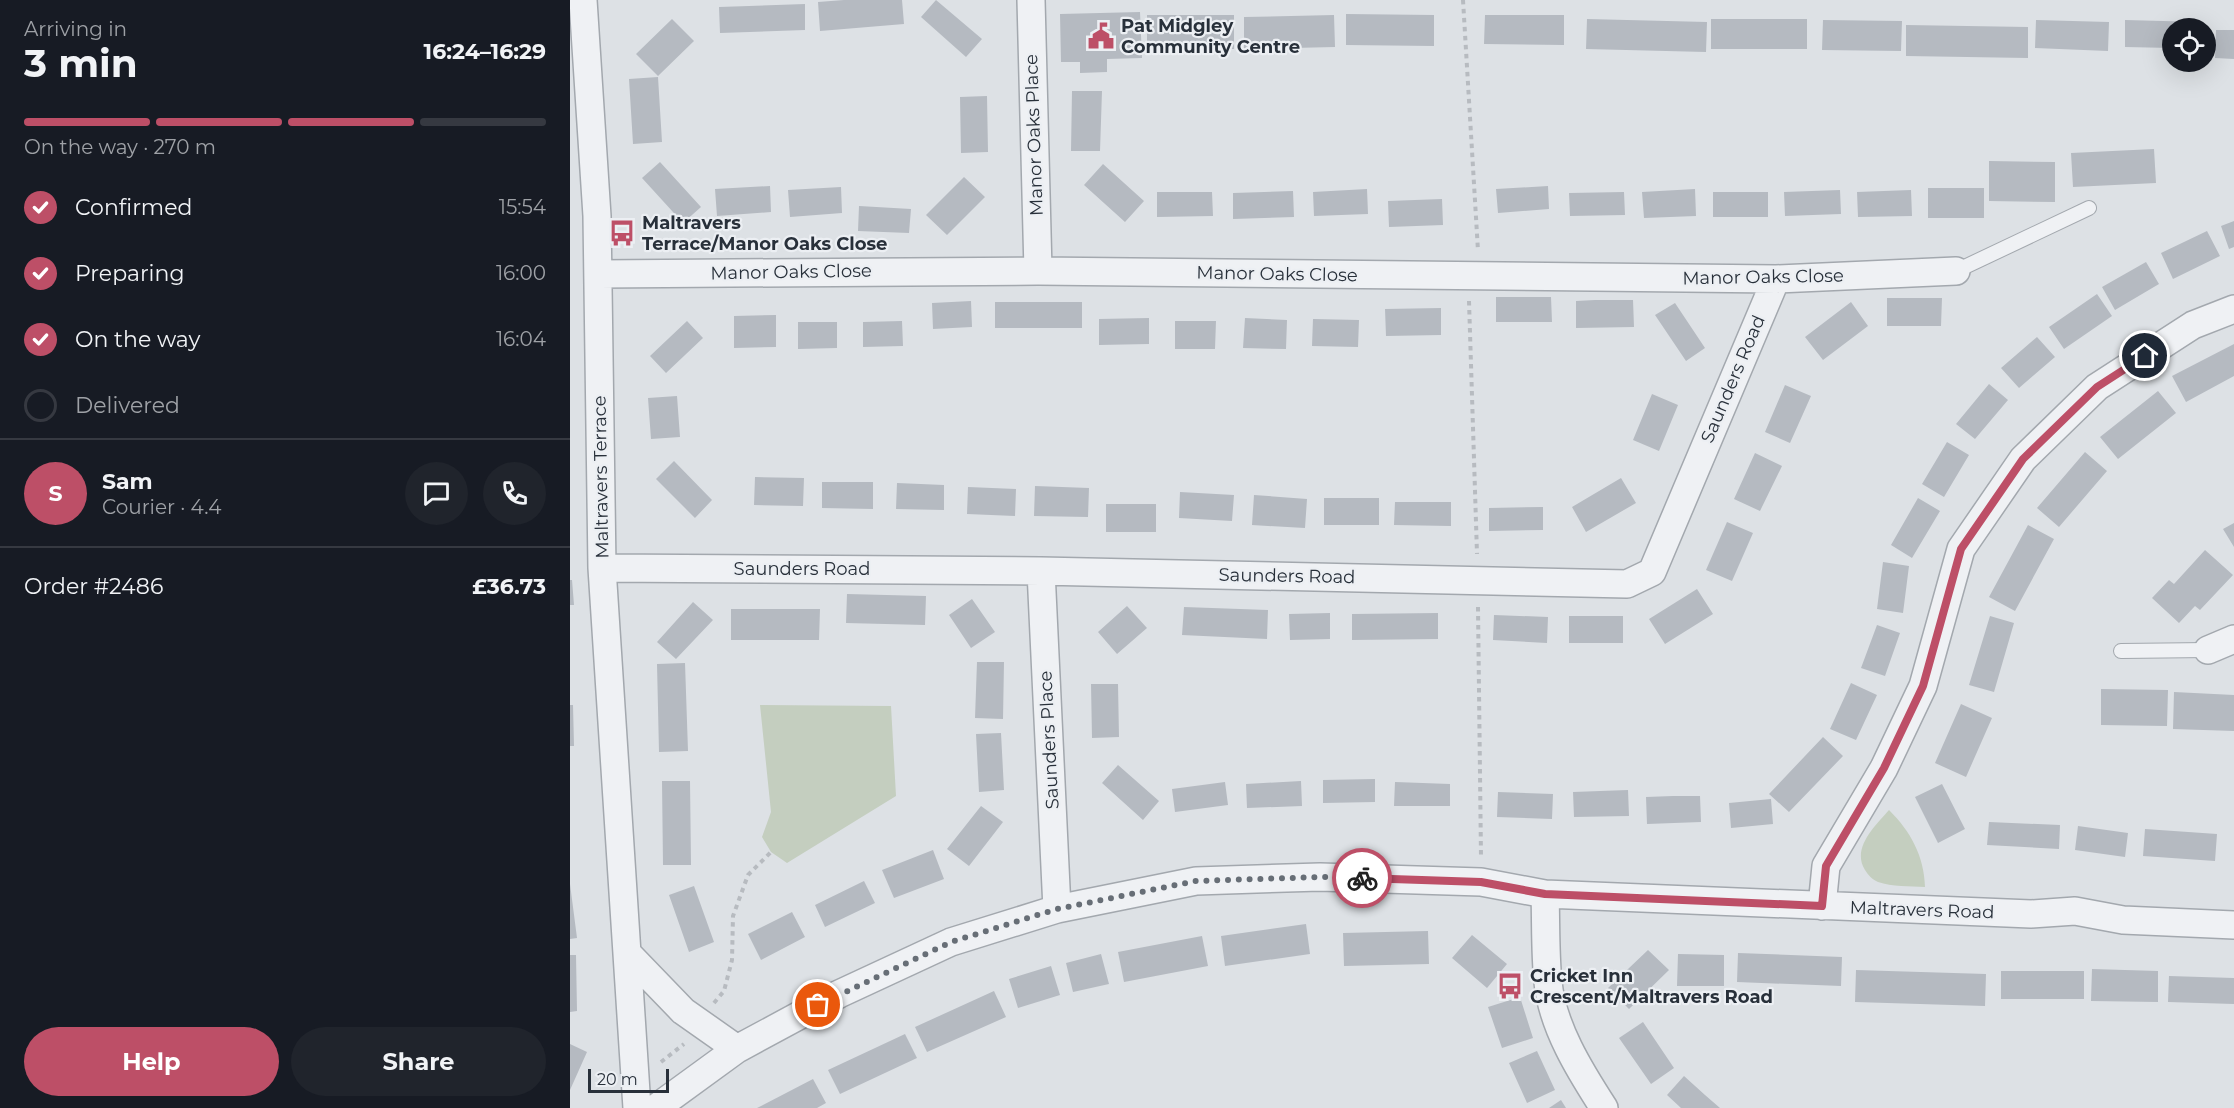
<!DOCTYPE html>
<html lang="en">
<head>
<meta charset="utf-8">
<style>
  body { margin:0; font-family:Montserrat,sans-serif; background:#20242c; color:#f1f3f6; height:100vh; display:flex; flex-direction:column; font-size:22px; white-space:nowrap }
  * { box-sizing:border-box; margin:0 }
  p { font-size:20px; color:#9ea1a6 }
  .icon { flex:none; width:33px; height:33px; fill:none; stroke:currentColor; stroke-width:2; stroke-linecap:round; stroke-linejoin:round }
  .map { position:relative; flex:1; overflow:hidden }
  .drawer { display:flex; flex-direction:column; background:#171b24; width:570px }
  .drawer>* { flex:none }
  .controls { position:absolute; left:1592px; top:18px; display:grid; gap:12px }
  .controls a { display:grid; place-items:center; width:54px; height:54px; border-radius:50%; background:#171b24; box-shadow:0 6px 24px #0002; font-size:30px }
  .scale { position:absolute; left:18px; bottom:15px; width:81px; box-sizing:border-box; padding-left:6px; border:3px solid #28303a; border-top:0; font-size:16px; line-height:21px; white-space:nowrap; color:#28303a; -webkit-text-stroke:4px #eceff3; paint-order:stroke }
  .pin { position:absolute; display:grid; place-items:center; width:51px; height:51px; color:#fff; margin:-26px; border:3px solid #fff; border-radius:50%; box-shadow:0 2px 6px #0007 }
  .courier { position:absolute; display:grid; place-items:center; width:60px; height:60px; margin:-30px; border:4px solid #bd4f67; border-radius:50%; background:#fff; color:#222; box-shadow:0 2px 8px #0007 }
  .headline em { font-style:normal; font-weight:700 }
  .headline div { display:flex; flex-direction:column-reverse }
  .headline { display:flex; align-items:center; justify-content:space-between; height:102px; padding:0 24px }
  h1 { font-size:39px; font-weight:700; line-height:45px }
  .bar { display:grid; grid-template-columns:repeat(4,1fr); gap:9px 6px; align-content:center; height:72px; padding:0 24px }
  .bar i { height:8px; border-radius:4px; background:#363941 }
  .bar .active { background:#bd4f67 }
  .bar p { grid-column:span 4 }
  .line { display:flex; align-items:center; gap:15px; padding:0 24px; border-top:2px solid #363941 }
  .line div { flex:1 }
  .round { display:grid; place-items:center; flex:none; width:63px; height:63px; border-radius:32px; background:#20242c }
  ol { padding:0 24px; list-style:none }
  li { display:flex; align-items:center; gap:18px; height:66px }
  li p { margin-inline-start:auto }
  li .icon { padding:6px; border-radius:50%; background:#bd4f67; color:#fff; stroke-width:4 }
  li:last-child { color:#9ea1a6 }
  li i { width:33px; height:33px; border:3px solid #363941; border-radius:50% }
  .action { display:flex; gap:12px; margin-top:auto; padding:12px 24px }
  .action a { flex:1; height:69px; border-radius:36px; background:#bd4f67; color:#fff; font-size:24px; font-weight:700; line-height:69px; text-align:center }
  .action a+a { background:#20242c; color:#f1f3f6 }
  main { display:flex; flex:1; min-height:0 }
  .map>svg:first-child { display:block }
  .green { fill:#c4cebf }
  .building { fill:#b5bac1 }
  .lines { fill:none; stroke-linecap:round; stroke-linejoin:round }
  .lane-casing { stroke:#a3a8ae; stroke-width:16 }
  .street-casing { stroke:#a3a8ae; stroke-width:30 }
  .path { stroke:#b7bbc0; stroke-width:4; stroke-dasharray:4.5 4.5; stroke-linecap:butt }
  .lane { stroke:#eff1f4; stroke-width:14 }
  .street { stroke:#eff1f4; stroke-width:27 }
  .done { stroke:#676e76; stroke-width:6; stroke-dasharray:0 10.8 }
  .route { stroke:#bd4f67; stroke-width:8 }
  .labels { text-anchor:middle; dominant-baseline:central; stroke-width:4.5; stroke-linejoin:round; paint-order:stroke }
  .poi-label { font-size:18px; font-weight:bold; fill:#28303a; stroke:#eceff3; text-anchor:start }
  .street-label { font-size:18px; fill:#28303a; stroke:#eceff3 }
</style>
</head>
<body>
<main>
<section class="drawer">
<div class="headline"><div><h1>3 min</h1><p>Arriving in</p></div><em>16:24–16:29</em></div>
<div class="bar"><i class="active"></i><i class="active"></i><i class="active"></i><i></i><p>On the way · 270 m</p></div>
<ol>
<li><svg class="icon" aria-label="check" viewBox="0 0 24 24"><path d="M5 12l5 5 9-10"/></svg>Confirmed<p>15:54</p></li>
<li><svg class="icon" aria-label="check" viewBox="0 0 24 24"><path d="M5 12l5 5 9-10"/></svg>Preparing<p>16:00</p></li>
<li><svg class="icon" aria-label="check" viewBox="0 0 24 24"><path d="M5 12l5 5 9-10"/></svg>On the way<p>16:04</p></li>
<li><i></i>Delivered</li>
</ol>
<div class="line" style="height:108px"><b class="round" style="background:#bd4f67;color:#fff">S</b><div><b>Sam</b><p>Courier · 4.4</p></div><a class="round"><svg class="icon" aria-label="chat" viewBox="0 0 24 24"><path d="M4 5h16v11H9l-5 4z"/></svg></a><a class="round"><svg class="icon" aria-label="phone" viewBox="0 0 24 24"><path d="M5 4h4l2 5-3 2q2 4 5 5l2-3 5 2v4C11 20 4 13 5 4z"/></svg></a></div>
<div class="line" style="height:78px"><div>Order #2486</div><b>£36.73</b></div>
<div class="action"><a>Help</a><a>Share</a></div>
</section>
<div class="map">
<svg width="1664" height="1108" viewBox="0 0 1664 1108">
  <rect width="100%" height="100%" fill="#dde1e5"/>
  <path class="green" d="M190,705L321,706L326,796L217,863L201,852L192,837L201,812Z
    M1319,810C1341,832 1354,856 1355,887C1340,886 1322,887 1308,882C1303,880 1298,875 1295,870C1281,848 1306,825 1319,810Z"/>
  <path class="building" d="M274,0H332L334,24L250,31L248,2Z
    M366,0L412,39L396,57L351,17Z
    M235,4V30L150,33L149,7Z
    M570,12L572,58L537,59V72L510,73V62H491L490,14Z
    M776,14L864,15V46L776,45Z
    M577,15H664V49L577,48Z
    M764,15L765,47L674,49V17Z
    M915,15H994V45L914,44Z
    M102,19L124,41L88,76L66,54Z
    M1017,19L1137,22L1136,52L1016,49Z
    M1141,19H1237V49H1141Z
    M1253,20L1332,21L1331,51L1252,50Z
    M1466,20L1539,22L1538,51L1465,48Z
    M1555,20L1631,22V28H1602V48L1555,47Z
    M1336,25L1458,27V58L1336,56Z
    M1646,30H1664V59L1645,58Z
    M88,77L92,142L63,144L59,79Z
    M502,91H532L530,151H501Z
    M417,96L418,152L391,153L390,97Z
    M1584,149L1586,183L1503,187L1501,153Z
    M1419,161L1485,162V202L1419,201Z
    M90,162L131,207L113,223L72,178Z
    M533,164L574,201L555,222L514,185Z
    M394,177L415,197L377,235L356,215Z
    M200,186L201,212L147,216L145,189Z
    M978,186L979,209L928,213L926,189Z
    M271,187L272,213L220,217L218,190Z
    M1358,188H1414V218H1358Z
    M797,189L798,214L744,216L743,192Z
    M1125,189L1126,216L1074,218L1072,192Z
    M1270,190L1271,214L1215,216L1214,192Z
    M1341,190L1342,216L1288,217L1287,192Z
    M723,191L724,217L663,219V193Z
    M587,192H642L643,216L587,217Z
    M1054,192L1055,215L1000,216L999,193Z
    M1143,192H1198V217H1143Z
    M872,199L873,225L819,227L818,201Z
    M289,206L341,209L339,233L288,231Z
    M1664,221V247L1659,249L1651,226Z
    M1637,231L1650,256L1603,279L1591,253Z
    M1576,262L1589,284L1545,310L1532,287Z
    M1527,294L1542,316L1494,349L1479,327Z
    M926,297H981L982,322H926Z
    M1317,298H1372L1371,326H1317Z
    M1025,300H1063L1064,327L1006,328V301Z
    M401,301L402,327L363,329L362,303Z
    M425,302H512V328H425Z
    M1281,302L1298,326L1253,360L1235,337Z
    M1105,303L1135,348L1116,361L1085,315Z
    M871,308V335L816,336L815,309Z
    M206,315V347L164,348V316Z
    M579,318V344L529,345V319Z
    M675,318L717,320L716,349L673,348Z
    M743,319L789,320L788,347L742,346Z
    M117,321L133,338L96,373L80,356Z
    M332,321L333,346L293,347V322Z
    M605,321H646L645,349H605Z
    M228,322H267V348L228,349Z
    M1467,337L1485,357L1449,388L1431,368Z
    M1664,344V376L1616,402L1602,376Z
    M1419,384L1438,400L1405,439L1386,424Z
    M1215,385L1241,396L1220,443L1195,432Z
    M1588,391L1606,413L1548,459L1530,437Z
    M1082,394L1108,405L1089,451L1063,440Z
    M107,396L110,437L81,439L78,398Z
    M1377,442L1399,455L1374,497L1352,484Z
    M1515,452L1537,471L1489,527L1467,508Z
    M1185,453L1212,466L1190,511L1164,499Z
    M104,461L142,500L125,518L86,479Z
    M185,477L234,478L233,506L184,505Z
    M1051,478L1066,503L1016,532L1002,507Z
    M252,482H303V509L252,508Z
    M327,483L374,485V510L326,509Z
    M465,486L519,488L518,517L464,516Z
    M398,487L446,489L445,516L397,514Z
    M610,492L664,495L662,521L609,518Z
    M684,495L737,499L735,528L682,525Z
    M754,498H809V525H754Z
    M1348,498L1370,511L1342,558L1321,545Z
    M825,502H881V526L824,525Z
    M536,504H586V532H536Z
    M973,507V530L919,531V508Z
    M1157,522L1183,533L1162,581L1136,570Z
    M1664,523V547L1653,529Z
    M1458,525L1484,539L1445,611L1419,597Z
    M1635,550L1663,575L1630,610L1625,606L1609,623L1582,598L1599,580L1604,584Z
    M1313,562L1339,566L1333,613L1307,609Z
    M0,580H2L4,605H0Z
    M1127,589L1143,614L1095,644L1079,619Z
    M277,594L356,596L355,625L276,623Z
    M402,599L425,632L401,648L379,615Z
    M123,602L143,620L106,659L87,642Z
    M557,606L577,628L547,654L528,632Z
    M614,607L698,610L697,639L612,635Z
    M161,609H250L249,640H161Z
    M760,613V639L720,640L719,614Z
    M868,613V639L782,640V614Z
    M924,615L978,617L977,643L923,640Z
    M999,616H1053V643H999Z
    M1420,616L1444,623L1424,692L1399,685Z
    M1307,625L1330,633L1315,676L1291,668Z
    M407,662H434L433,719L405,718Z
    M115,663L118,751L89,752L87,664Z
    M1281,683L1307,695L1286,740L1260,729Z
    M521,684H548L549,737L522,738Z
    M1531,689L1598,690L1597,726L1531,725Z
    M1604,692L1664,695V731L1603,729Z
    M1391,704L1422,718L1396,777L1365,763Z
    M0,705H3L4,746H0Z
    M431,733L434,790L409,792L406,734Z
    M1253,737L1273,756L1219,812L1199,794Z
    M548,765L589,801L573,820L532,783Z
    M805,779V802L753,803V780Z
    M92,781H120L121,865H93Z
    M731,781L732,806L677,808L676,784Z
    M655,782L658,805L605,812L602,789Z
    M825,782L880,784V806H824Z
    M1372,784L1395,829L1368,843L1345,797Z
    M1058,790L1059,816L1004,817L1003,792Z
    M928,792L983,794L982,819L927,817Z
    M1103,796H1130L1131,822L1077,824L1076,797Z
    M1201,799L1203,824L1161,828L1159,803Z
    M411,806L433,822L399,866L377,849Z
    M1419,822L1490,825L1489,849L1417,845Z
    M1508,826L1558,833L1555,857L1505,850Z
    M1575,829L1647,834L1645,861L1573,856Z
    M363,850L374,879L324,898L312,870Z
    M294,881L305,903L255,927L245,905Z
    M0,884L7,938L0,939Z
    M124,886L144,942L119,952L99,895Z
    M222,912L235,937L191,960L178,934Z
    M736,924L740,954L655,966L651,936Z
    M858,931L859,964L774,966L773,933Z
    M902,935L937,964L917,988L882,958Z
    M632,936L638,966L554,982L548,952Z
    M1078,950L1099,970L1059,1009L1038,988Z
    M1168,953L1272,957L1271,986L1167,982Z
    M531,954L539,984L503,992L496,963Z
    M1108,954L1154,955V986H1107Z
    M0,955H6L7,1011L0,1012Z
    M481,966L490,995L448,1008L439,979Z
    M1522,969L1588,971V1002L1521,1001Z
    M1286,970L1416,974L1415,1006L1285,1002Z
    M1431,971H1514V999H1431Z
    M1599,976L1664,978V1004L1598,1002Z
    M424,991L436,1017L357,1052L345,1027Z
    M950,997L963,1038L932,1048L918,1007Z
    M1073,1022L1104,1068L1081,1084L1049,1038Z
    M335,1034L347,1058L270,1094L258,1070Z
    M0,1044L17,1052L0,1090Z
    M967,1051L985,1090L957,1103L939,1063Z
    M1114,1076L1135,1095L1150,1108H1111L1097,1095Z
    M243,1079L256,1103L247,1108H187Z
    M991,1100L996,1108H979Z"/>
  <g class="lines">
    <g class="lane-casing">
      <path id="lane" d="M1386,271L1519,208
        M1551,651L1638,650"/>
    </g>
    <g class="street-casing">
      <path id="street" d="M13,0L27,216L32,568L67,1108
        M461,0L468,271
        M29,274L468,271L1206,279L1386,271
        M32,568L471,571L1057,584L1082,572L1206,279
        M471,571L487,909
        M1638,650L1664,639
        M975,894C976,923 975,953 978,982C982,1026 1010,1071 1034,1108
        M1252,906L1256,866L1314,768L1353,686L1391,549L1453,459L1527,387L1623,325L1664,309
        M57,953L113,1011L167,1049
        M86,1108L167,1049L269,994L381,942L487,909L626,881L750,877L911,882L975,894L1461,914L1505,911L1553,920L1664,925"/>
    </g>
    <path class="path" d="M893,0L908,251
      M899,301L907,554
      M908,607L911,857
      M144,1003L154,991L162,960L163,916L178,875L201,852
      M91,1062L114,1044"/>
    <use href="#lane" class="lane"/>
    <use href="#street" class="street"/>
  </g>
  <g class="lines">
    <path class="done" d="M248,1005L381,942L487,909L626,881L750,877L792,878"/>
    <path class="route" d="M792,878L911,882L975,894L1252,906L1256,866L1314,768L1353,686L1391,549L1453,459L1527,387L1575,356"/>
  </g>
  <defs>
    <g id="civic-bare" transform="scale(2.07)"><path d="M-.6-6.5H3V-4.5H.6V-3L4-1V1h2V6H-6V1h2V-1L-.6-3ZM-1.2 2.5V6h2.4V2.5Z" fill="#bd4f67" stroke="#eceff3" stroke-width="2.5" paint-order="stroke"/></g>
    <g id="bus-bare" transform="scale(2.07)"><path d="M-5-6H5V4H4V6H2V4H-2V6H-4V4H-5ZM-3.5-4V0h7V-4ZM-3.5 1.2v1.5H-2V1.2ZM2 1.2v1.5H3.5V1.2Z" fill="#bd4f67" stroke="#eceff3" stroke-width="2.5" paint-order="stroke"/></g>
  </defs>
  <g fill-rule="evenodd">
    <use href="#civic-bare" x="531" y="36"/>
    <use href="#bus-bare" x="52" y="233"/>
    <use href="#bus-bare" x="940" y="986"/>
  </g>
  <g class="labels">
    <g class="poi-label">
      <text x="551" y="26">Pat Midgley<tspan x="551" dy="21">Community Centre</tspan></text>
      <text x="72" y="223">Maltravers<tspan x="72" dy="21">Terrace/Manor Oaks Close</tspan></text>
      <text x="960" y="976">Cricket Inn<tspan x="960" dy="21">Crescent/Maltravers Road</tspan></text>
    </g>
    <g class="street-label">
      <text transform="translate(464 135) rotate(-92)">Manor Oaks Place</text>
      <text transform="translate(221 272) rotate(-1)">Manor Oaks Close</text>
      <text transform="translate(707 274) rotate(1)">Manor Oaks Close</text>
      <text transform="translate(1193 277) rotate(-1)">Manor Oaks Close</text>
      <text transform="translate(1163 379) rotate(-67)">Saunders Road</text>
      <text transform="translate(31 477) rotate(-91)">Maltravers Terrace</text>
      <text x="232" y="569">Saunders Road</text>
      <text transform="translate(717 576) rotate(1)">Saunders Road</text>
      <text transform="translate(479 740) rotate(-93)">Saunders Place</text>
      <text transform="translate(1352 910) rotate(2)">Maltravers Road</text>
    </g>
  </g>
</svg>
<div class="controls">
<a><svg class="icon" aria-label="locate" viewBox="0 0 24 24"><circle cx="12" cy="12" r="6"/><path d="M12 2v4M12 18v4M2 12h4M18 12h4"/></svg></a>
</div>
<div class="scale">20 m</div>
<div class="pin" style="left:248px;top:1005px;background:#ea580c"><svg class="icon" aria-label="bag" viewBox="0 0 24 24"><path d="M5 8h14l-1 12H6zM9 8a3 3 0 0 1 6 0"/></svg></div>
<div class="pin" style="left:1575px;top:356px;background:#1f2937"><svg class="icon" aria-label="home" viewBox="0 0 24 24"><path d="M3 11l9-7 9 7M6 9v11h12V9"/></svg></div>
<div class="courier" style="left:792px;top:878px"><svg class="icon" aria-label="bike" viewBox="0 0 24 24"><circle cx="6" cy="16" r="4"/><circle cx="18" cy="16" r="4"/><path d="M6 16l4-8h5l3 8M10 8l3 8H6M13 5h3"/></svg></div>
</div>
</main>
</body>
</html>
